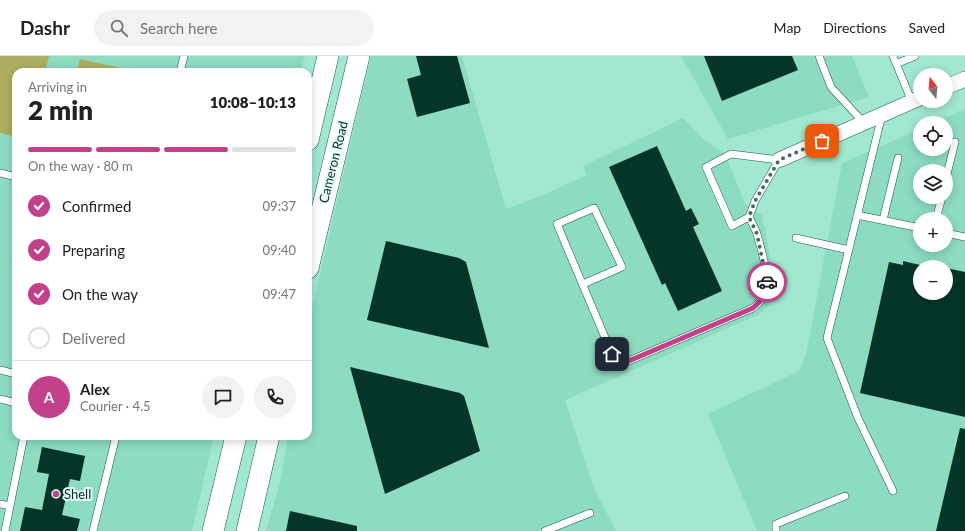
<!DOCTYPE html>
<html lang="en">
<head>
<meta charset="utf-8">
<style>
  body { margin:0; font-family:Lato,sans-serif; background:#f2f2f2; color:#202124; height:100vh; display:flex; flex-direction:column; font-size:15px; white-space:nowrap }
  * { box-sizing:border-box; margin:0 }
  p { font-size:13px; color:#757577 }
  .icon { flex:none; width:22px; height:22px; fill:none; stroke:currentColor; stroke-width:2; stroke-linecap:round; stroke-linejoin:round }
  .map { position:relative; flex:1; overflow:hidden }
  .drawer { position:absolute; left:12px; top:12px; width:300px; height:372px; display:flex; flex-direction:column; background:#fff; border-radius:12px; box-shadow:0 2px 10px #0003 }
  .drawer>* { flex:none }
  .needle { width:26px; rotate:344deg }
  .fabs { position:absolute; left:913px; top:12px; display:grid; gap:8px }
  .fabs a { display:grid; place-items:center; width:40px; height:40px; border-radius:50%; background:#fff; box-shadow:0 2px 10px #0003; font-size:20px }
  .pin { position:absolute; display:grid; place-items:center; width:34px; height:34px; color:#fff; margin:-17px; border-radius:8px; box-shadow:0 2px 6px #0006 }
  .courier { position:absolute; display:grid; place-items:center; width:40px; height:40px; margin:-20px; border:3px solid #c2418a; border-radius:50%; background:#fff; color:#222; box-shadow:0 1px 5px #0007 }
  .overview em { font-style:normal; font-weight:800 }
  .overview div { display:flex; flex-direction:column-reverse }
  .overview { display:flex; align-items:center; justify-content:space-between; height:68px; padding:0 16px }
  h1 { font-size:26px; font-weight:800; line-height:30px }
  .bar { display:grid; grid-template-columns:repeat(4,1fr); gap:6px 4px; align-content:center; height:48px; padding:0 16px }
  .bar i { height:5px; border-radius:3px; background:#e0e0e0 }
  .bar .on { background:#c2418a }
  .bar p { grid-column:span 4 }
  .line { display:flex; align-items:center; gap:10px; padding:0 16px; border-top:1px solid #e0e0e0 }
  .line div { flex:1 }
  .round { display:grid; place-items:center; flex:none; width:42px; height:42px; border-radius:21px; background:#f2f2f2 }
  ol { padding:0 16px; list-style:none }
  li { display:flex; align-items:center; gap:12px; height:44px }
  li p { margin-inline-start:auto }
  li .icon { padding:4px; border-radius:50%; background:#c2418a; color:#fff; stroke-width:4 }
  li:last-child { color:#757577 }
  li i { width:22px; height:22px; border:2px solid #e0e0e0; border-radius:50% }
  header { display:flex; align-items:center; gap:24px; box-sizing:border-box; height:56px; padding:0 20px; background:#fff; border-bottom:1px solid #e0e0e0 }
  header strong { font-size:19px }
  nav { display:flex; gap:22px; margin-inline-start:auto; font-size:14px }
  .search { width:280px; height:36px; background:#f2f2f2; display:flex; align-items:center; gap:10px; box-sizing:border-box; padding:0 14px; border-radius:22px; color:#757577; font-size:15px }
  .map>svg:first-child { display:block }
  .built { fill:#8ddcc0; fill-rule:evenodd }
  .green { fill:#adae60 }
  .building { fill:#053528 }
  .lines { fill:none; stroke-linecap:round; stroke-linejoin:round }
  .lane-casing { stroke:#145e49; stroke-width:8 }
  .street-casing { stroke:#145e49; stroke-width:16 }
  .secondary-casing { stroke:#145e49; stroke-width:22 }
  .lane { stroke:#fff; stroke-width:7 }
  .street { stroke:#fff; stroke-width:15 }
  .secondary { stroke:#fff; stroke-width:21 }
  .done { stroke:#416c5e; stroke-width:4; stroke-dasharray:0 7.2 }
  .route { stroke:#c2418a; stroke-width:5 }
  .poi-dot { fill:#c2418a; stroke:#e4fff4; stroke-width:1.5 }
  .labels { text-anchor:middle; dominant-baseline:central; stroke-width:4; stroke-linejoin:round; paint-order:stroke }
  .street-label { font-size:13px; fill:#0d2a21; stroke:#e4fff4 }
  .poi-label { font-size:13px; fill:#0d2a21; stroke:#e4fff4; text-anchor:start }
</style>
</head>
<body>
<header>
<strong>Dashr</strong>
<div class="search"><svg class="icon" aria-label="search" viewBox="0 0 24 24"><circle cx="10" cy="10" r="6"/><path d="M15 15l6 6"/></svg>Search here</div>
<nav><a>Map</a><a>Directions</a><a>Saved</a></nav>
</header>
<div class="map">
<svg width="965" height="475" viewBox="0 0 965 475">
  <rect width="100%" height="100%" fill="#a2e8ce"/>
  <path class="built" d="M0,0H305L301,16H16V380H214L192,475H0Z
    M371,0H462L506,153L540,140L587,119L583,110L683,62L705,85L725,97L745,148L762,159L775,225L774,238L770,248L760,258L565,344L593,430L616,475H266L281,423L288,380H308V270Z
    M681,0H852L869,41L728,83Z
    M965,53V475H757L708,358L799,315L806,299L842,107L920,73V93H946V67H934ZM920,115H946V141H920ZM920,163H946V189H920ZM920,211H946V237H920Z"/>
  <path class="green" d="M0,0H49L45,16H16V81L0,77Z
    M80,3L134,15V16H77Z"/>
  <path class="building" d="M416,0H457L470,47L417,61L407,23L421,19Z
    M704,0H792L798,14L722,45Z
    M657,90L686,155L691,152L699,168L693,171L722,235L678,255L665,227L662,229L609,111Z
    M386,185L459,202L466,206L489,292L367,264Z
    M903,205L920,209V237H946V212L965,216V361L860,337L889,206L903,209Z
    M350,311L460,337L464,340L468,353L480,395L385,438Z
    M960,372L965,373V475H936Z
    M42,391L85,400L80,425L70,423L62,459L80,463L77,475H20L25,451L42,454L49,418L37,416Z
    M290,455L357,470V475H286Z"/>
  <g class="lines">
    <g class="lane-casing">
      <path id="lane" d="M819,0L831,31L864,67
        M893,0L912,46
        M896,8L915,0
        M180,16L184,0
        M882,59L827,282L858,362L893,435
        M731,98L779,104L755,145L749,161L732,170L706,111Z
        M0,117L16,121
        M946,122L955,86
        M857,159L920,172
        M936,163L942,141
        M883,164L898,102
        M946,177L965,181
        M796,182L849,194
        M583,228L622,211L594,152L557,168L612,298C617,306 622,306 631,304L753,252C759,247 766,241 768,233C770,223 760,189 757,178C755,172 752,167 749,161
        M0,314L16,318
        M0,343L16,347
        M0,448L10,450
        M5,475L24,380
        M93,475L116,380
        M545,475L590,457
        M776,475V468L845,440"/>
    </g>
    <g class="street-casing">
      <path id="street" d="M946,31L965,23
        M779,104L920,42"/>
    </g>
    <g class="secondary-casing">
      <path id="secondary" d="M308,84L328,0
        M308,212L359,0
        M213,475L236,380
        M247,475L269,380"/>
    </g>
    <use href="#lane" class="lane"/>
    <use href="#street" class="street"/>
    <use href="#secondary" class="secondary"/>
  </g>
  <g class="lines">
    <path class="done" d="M767,226L757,178L749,161L755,145L779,104L822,85"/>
    <path class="route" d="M612,298C617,306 622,306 631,304L753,252C761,244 769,238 767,226"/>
  </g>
  <circle class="poi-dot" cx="56" cy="438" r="4"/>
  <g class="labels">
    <g class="street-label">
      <text transform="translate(333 106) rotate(-76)">Cameron Road</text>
    </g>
    <g class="poi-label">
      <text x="64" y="438">Shell</text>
    </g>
  </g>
</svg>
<div class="fabs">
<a><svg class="needle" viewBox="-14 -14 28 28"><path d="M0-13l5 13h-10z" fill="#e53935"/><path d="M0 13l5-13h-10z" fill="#757577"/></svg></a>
<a><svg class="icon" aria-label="locate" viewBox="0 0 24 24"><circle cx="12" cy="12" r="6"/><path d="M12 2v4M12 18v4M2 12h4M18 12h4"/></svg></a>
<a><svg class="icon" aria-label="layers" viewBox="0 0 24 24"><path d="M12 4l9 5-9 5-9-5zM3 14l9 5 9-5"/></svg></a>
<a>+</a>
<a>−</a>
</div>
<div class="pin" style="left:822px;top:85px;background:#ea580c"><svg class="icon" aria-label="bag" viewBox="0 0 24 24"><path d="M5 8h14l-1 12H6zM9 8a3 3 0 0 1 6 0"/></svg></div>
<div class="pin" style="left:612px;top:298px;background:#1f2937"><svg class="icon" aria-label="home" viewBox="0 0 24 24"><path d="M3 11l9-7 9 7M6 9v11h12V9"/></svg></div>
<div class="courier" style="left:767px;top:226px"><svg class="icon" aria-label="car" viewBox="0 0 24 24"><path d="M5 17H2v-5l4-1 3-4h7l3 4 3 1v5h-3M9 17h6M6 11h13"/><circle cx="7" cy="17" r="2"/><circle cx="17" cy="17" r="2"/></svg></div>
<section class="drawer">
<div class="overview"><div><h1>2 min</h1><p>Arriving in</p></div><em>10:08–10:13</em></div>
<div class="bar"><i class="on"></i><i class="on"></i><i class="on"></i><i></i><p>On the way · 80 m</p></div>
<ol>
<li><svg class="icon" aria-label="check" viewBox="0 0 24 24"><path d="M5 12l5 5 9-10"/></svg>Confirmed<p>09:37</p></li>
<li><svg class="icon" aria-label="check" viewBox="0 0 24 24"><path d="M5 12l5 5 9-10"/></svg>Preparing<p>09:40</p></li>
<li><svg class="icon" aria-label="check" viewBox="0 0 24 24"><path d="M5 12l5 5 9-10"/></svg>On the way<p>09:47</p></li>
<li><i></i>Delivered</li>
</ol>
<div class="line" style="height:72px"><b class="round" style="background:#c2418a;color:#fff">A</b><div><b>Alex</b><p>Courier · 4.5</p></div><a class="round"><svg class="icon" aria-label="chat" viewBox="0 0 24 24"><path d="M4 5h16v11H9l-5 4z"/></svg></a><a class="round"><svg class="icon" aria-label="phone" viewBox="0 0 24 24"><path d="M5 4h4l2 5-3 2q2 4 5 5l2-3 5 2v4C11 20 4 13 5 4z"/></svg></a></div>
</section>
</div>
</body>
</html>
